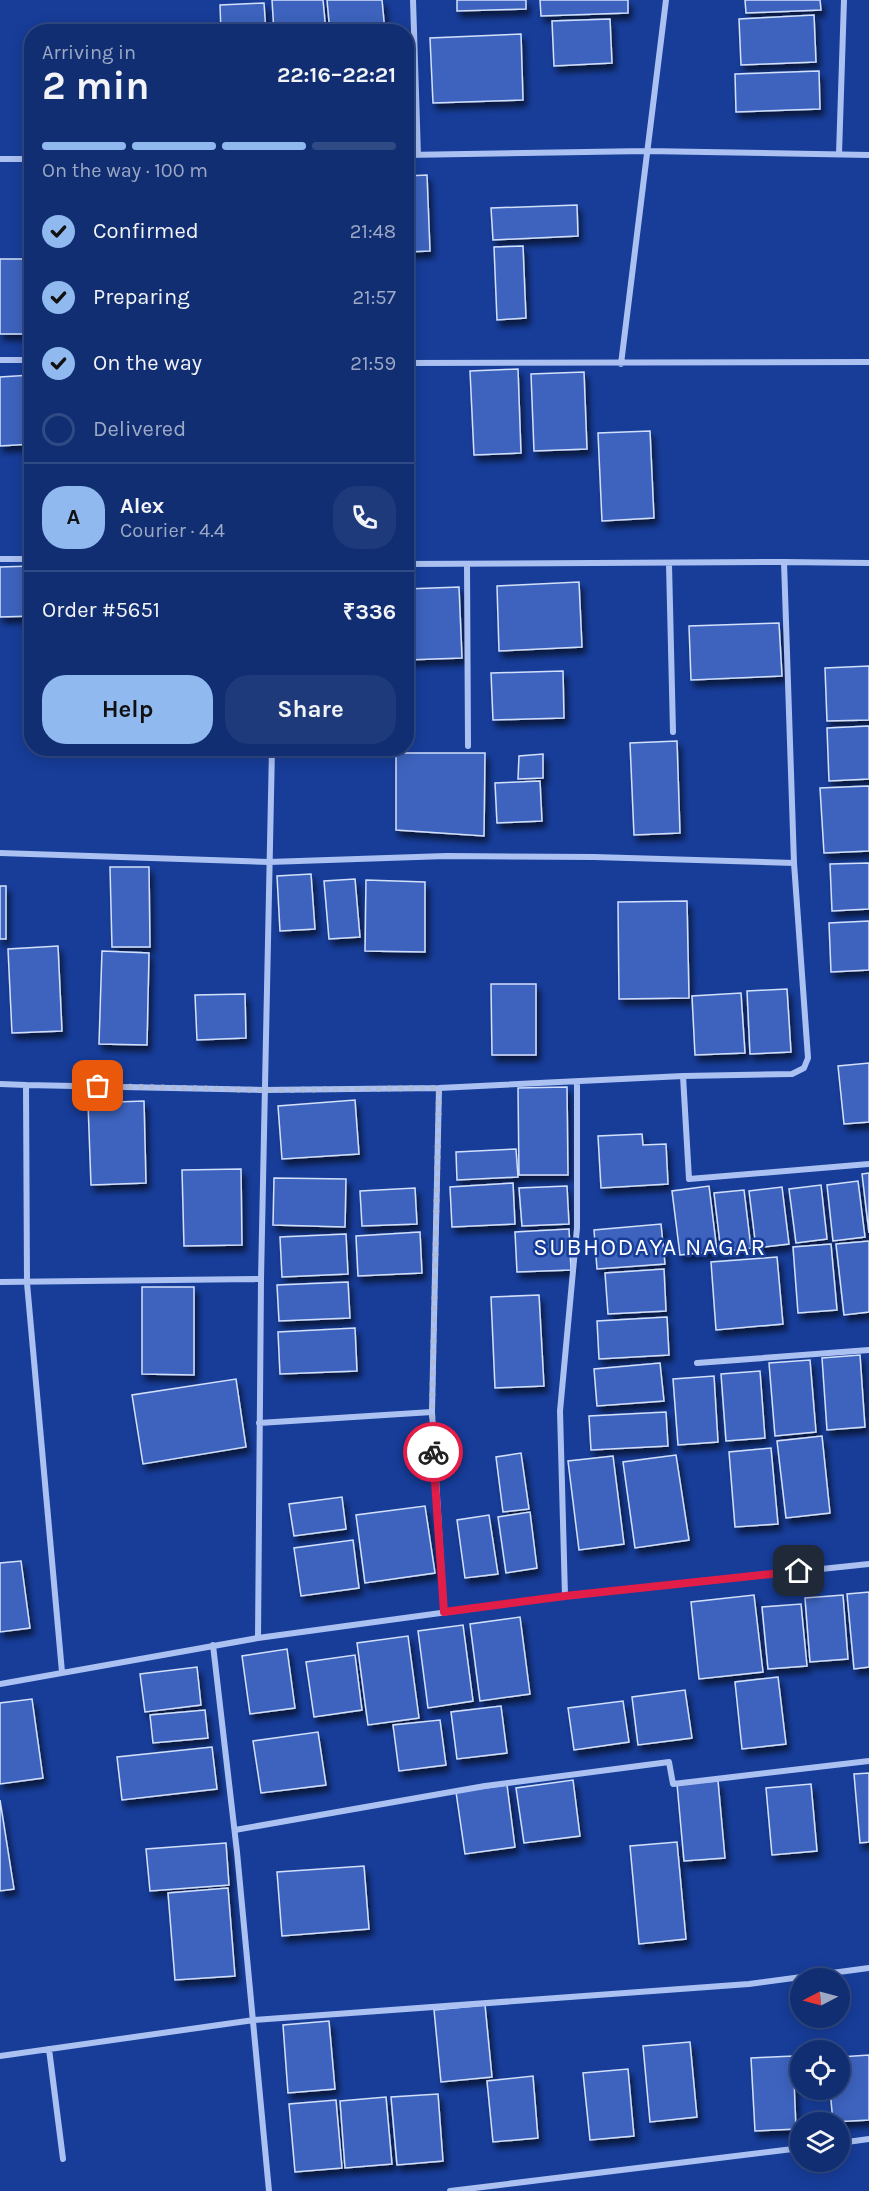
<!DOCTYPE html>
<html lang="en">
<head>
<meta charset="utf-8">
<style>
  body { margin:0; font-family:Karla,sans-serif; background:#1e3a7b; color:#f1f3f6; height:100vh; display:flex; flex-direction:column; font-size:22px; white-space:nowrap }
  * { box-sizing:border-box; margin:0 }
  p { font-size:20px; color:#9ca8c4 }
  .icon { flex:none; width:33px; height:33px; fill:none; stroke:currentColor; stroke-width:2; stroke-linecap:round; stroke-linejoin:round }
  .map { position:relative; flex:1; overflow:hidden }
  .details { position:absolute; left:24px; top:24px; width:390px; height:732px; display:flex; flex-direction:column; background:#112e73; border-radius:24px; box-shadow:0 3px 15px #0003,0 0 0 2px #304a85 }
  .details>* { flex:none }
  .needle { width:39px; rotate:264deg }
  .buttons { position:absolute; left:790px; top:1968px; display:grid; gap:12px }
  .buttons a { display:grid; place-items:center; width:60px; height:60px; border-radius:50%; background:#112e73; box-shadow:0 3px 15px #0003,0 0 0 2px #304a85; font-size:30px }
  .pin { position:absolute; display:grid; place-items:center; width:51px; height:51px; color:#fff; margin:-26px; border-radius:12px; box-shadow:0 3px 9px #0006 }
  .courier { position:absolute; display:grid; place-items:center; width:60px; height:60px; margin:-30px; border:4px solid #e11d48; border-radius:50%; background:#fff; color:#222; box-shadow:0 2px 8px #0007 }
  .summary em { font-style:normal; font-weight:700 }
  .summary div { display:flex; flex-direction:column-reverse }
  .summary { display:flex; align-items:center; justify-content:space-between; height:102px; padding:0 18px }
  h1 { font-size:39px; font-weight:700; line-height:45px }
  .bar { display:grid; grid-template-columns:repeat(4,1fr); gap:9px 6px; align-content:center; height:72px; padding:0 18px }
  .bar i { height:8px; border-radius:4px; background:#304a85 }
  .bar .selected { background:#90b9f0 }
  .bar p { grid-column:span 4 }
  .line { display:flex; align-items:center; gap:15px; padding:0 18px; border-top:2px solid #304a85 }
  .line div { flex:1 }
  .round { display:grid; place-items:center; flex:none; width:63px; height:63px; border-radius:24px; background:#1e3a7b }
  ol { padding:0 18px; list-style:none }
  li { display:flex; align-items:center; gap:18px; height:66px }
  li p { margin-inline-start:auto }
  li .icon { padding:6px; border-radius:50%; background:#90b9f0; color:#111; stroke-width:4 }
  li:last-child { color:#9ca8c4 }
  li i { width:33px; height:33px; border:3px solid #304a85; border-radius:50% }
  .primary-button { display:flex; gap:12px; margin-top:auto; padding:12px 18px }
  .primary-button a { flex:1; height:69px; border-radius:24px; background:#90b9f0; color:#111; font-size:24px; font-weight:700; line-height:69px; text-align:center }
  .primary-button a+a { background:#1e3a7b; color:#f1f3f6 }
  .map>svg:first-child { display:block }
  .building { fill:#3c63be; stroke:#d3e0fc; stroke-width:1.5; filter:url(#shadow) }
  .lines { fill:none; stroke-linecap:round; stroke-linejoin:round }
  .minor { stroke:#abc1f2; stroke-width:6 }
  .done { stroke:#aebbdb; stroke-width:6; stroke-dasharray:0 10.8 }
  .route { stroke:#e11d48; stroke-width:8 }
  .labels { text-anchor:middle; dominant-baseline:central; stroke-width:5; stroke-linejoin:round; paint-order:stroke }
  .neighbourhood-label { font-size:24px; letter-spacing:1.5px; fill:#fff; stroke:#173d99 }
</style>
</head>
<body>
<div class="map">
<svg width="869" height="2191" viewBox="0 0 869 2191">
  <defs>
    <filter id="shadow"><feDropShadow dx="3.5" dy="6" stdDeviation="3" flood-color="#0009"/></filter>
  </defs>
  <rect width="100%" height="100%" fill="#173d99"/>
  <path class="building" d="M272,0H323L326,32H274Z
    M327,0H382L385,32H330Z
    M457,0H526V9L457,11Z
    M540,0H628V13L541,16Z
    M745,0H820L821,10L746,13Z
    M264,3L266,32H221L220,5Z
    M814,15L816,62L741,65L739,19Z
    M610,19L612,63L554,66L552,21Z
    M521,34L523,100L433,103L430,38Z
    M819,71L820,109L736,112L735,74Z
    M427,175L430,251L406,252V176Z
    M577,205L578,236L493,240L491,208Z
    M523,246L526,318L497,320L494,247Z
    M0,259H27L26,334H0Z
    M518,369L521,453L474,455L470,371Z
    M584,372L587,449L534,451L531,374Z
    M31,375L32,444L0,446V377Z
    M650,431L654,518L602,521L598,433Z
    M32,566V616L0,617V567Z
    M579,582L582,647L499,651L497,586Z
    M459,587L462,658L406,660V589Z
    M779,623L782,676L691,680L689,626Z
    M869,666V720L827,721L825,668Z
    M563,671L564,718L493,720L491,673Z
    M869,726V779L829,781L827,728Z
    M677,741L680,833L634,835L630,743Z
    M396,753H485L484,836L396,830Z
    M543,754V778L518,779L519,756Z
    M540,781L542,821L497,823L495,783Z
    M869,786V851L824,853L820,788Z
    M869,863V909L832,911L830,864Z
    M110,867H149L150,947H112Z
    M311,874L315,929L280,931L277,876Z
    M355,879L360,937L329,939L324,881Z
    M366,880L425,882V952L365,951Z
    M0,886H6V939H0Z
    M687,901L689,998L619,999L618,902Z
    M869,921V970L831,972L829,923Z
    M58,946L62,1031L12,1033L8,949Z
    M102,951L149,953L147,1045L99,1044Z
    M491,984H536V1055H492Z
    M787,989L791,1052L750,1054L747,991Z
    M741,993L745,1053L695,1055L692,996Z
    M245,994L246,1038L197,1040L195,995Z
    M869,1063V1122L844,1124L838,1066Z
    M567,1087L568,1175H519L518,1088Z
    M355,1100L359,1154L282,1159L278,1106Z
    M144,1101L146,1183L91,1185L88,1103Z
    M642,1134L643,1145L666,1144L668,1184L601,1188L598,1136Z
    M516,1149L518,1177L457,1180L456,1152Z
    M241,1169L242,1245L184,1246L182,1170Z
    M869,1173V1233L862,1174Z
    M274,1178L346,1179L345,1227L273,1225Z
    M858,1181L865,1237L833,1241L827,1185Z
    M513,1183L515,1224L452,1227L450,1187Z
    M821,1185L827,1239L796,1243L789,1189Z
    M567,1186L569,1224L522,1226L519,1188Z
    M709,1186L717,1251L680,1255L672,1191Z
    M782,1187L789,1244L756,1248L749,1191Z
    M415,1188L417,1224L362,1226L360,1191Z
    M744,1190L751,1248L721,1252L714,1193Z
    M661,1224L665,1264L597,1269L594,1230Z
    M569,1229L571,1270L517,1272L515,1232Z
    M420,1232L422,1273L358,1276L356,1236Z
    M346,1234L348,1274L282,1277L280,1237Z
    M869,1241V1312L844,1315L836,1244Z
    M831,1244L837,1310L798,1313L793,1247Z
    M777,1257L783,1324L716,1330L711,1262Z
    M664,1269L666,1311L608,1314L605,1273Z
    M348,1282L350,1318L279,1321L277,1285Z
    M142,1287H194V1375L142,1374Z
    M539,1295L544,1386L495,1388L491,1297Z
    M667,1317L669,1355L599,1359L597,1321Z
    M355,1328L357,1371L280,1374L278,1332Z
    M860,1355L865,1427L827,1430L822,1358Z
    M810,1360L816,1432L775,1436L769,1363Z
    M660,1363L664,1401L597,1406L594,1369Z
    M760,1371L765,1438L726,1441L721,1374Z
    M714,1376L718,1442L678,1445L673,1379Z
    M236,1379L246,1447L143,1464L132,1395Z
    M666,1412L668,1446L591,1450L589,1416Z
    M822,1436L830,1513L786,1518L777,1441Z
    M771,1448L778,1524L735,1527L729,1452Z
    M521,1453L529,1509L503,1512L496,1457Z
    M676,1455L689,1540L635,1548L623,1462Z
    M613,1456L624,1544L579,1550L568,1461Z
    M342,1497L346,1529L294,1536L289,1504Z
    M425,1506L435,1573L365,1583L356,1515Z
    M530,1512L537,1568L506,1573L498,1517Z
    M489,1515L498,1574L465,1578L457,1520Z
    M353,1540L359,1588L301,1596L294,1548Z
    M21,1561L30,1628L0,1632V1563Z
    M869,1592V1667L854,1669L847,1594Z
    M754,1595L763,1672L699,1679L691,1602Z
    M843,1595L848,1659L810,1662L805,1598Z
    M801,1604L807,1666L768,1669L762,1607Z
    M520,1617L530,1694L480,1701L470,1624Z
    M463,1625L473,1701L428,1708L418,1631Z
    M408,1636L419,1718L368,1725L357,1643Z
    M287,1649L295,1708L250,1714L242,1656Z
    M355,1655L362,1710L314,1717L306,1662Z
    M197,1667L201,1705L145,1712L140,1674Z
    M778,1677L786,1744L742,1749L735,1682Z
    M685,1690L692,1738L638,1745L632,1697Z
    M32,1699L43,1778L0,1784V1703Z
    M623,1701L629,1742L574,1750L568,1708Z
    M501,1706L507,1753L457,1759L451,1712Z
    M205,1710L208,1738L153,1743L150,1715Z
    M440,1720L446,1765L399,1771L393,1725Z
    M318,1732L326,1785L261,1793L253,1741Z
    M212,1747L217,1789L122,1800L117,1757Z
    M869,1773V1842L860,1843L854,1774Z
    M573,1780L580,1836L524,1843L516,1788Z
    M718,1781L725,1858L684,1861L677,1784Z
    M811,1784L817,1851L772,1855L766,1788Z
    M507,1785L515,1847L465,1854L456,1792Z
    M0,1800L14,1889L0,1891Z
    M677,1842L686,1939L639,1944L630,1846Z
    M226,1843L229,1885L150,1891L146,1849Z
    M364,1866L369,1929L282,1936L277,1872Z
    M228,1888L235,1976L175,1980L168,1893Z
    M485,2005L492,2077L441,2082L434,2010Z
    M329,2021L335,2089L288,2093L283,2025Z
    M690,2042L697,2117L650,2122L643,2046Z
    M869,2055V2120L833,2122L830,2090H840V2057Z
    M793,2056L796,2129L755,2131L751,2058Z
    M628,2069L634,2136L590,2140L583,2073Z
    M533,2076L538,2138L493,2142L487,2081Z
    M438,2094L443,2161L397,2165L391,2097Z
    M386,2097L392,2164L345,2168L340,2101Z
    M336,2100L342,2168L295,2172L289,2104Z"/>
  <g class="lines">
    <path class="minor" d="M413,0L418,155
      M839,154L844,0
      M406,155L646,151L869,155
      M0,159H32
      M0,360H32
      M406,363L869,362
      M621,364L666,0
      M0,559H32
      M406,564L784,562
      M467,564L468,746
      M669,564L673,732
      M0,853L269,862L446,856L594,857L794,863
      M683,1076L792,1074L804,1068L808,1058L794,863L784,562L869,563
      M0,1084L26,1085L27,1283L62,1672
      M26,1085L264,1090L439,1088L683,1076L689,1179L869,1164
      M439,1088L432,1412L444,1612
      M0,1282L261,1279
      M697,1363L869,1350
      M259,1423L432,1412
      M565,1596L560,1411L577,1228V1082
      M258,1638L565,1596L869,1564
      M213,1645L237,1852L269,2191
      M0,1684L258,1638L261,1279L272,748
      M235,1830L485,1786L669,1762L673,1784L869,1761
      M49,2049L63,2159
      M0,2056L254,2020L749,1984L869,1968
      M840,2143L869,2139
      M450,2191L801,2148"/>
  </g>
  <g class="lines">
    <path class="done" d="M98,1086L264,1090L439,1088L432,1412L433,1452"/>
    <path class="route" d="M433,1452L444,1612L565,1596L799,1571"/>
  </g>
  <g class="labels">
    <g class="neighbourhood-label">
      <text x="650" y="1247">SUBHODAYA NAGAR</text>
    </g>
  </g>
</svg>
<div class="buttons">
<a><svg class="needle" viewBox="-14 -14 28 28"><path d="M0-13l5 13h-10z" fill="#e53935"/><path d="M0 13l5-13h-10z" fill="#9ca8c4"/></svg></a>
<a><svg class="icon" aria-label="locate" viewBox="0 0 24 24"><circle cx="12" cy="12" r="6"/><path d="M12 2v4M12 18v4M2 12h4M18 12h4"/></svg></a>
<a><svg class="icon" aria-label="layers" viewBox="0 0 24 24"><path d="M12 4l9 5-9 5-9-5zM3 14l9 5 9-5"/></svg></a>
</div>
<div class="pin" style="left:98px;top:1086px;background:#ea580c"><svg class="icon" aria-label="bag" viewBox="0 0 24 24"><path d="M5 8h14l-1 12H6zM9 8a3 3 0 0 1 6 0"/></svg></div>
<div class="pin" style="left:799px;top:1571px;background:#1f2937"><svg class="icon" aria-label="home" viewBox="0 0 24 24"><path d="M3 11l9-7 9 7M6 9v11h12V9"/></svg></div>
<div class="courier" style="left:433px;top:1452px"><svg class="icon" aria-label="bike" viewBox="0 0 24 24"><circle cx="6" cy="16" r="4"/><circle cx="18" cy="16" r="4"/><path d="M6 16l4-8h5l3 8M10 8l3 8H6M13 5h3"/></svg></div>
<section class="details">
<div class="summary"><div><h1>2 min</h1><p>Arriving in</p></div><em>22:16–22:21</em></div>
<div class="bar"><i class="selected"></i><i class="selected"></i><i class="selected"></i><i></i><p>On the way · 100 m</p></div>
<ol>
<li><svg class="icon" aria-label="check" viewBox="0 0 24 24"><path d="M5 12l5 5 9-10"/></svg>Confirmed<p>21:48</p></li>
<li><svg class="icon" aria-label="check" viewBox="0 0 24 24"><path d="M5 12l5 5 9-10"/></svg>Preparing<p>21:57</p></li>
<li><svg class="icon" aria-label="check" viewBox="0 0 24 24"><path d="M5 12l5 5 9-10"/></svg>On the way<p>21:59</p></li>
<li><i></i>Delivered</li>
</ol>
<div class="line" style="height:108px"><b class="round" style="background:#90b9f0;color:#111">A</b><div><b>Alex</b><p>Courier · 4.4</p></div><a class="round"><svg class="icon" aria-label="phone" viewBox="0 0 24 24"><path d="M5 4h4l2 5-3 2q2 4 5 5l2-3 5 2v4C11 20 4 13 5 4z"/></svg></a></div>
<div class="line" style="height:78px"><div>Order #5651</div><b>₹336</b></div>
<div class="primary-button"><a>Help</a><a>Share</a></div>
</section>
</div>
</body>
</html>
